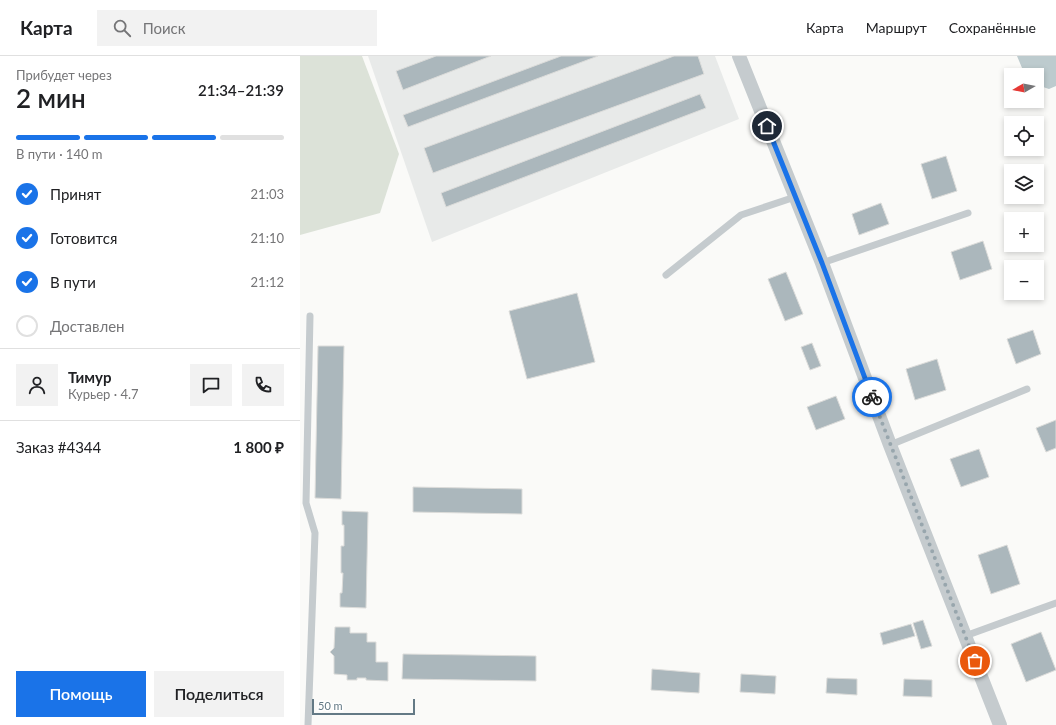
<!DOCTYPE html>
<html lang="ru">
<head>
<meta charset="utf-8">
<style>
  body { margin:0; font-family:Lato,sans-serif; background:#f2f2f2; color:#202124; height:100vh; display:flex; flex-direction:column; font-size:15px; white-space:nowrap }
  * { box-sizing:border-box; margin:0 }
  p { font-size:13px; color:#757577 }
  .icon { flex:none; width:22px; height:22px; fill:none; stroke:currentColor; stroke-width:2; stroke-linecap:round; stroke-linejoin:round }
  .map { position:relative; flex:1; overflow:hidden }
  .drawer { display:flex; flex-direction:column; background:#fff; width:300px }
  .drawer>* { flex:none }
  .needle { width:26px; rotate:261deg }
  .fabs { position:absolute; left:704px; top:12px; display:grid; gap:8px }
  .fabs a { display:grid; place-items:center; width:40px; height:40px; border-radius:0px; background:#fff; box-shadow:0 2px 6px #0003; font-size:20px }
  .scale { position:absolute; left:12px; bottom:10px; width:103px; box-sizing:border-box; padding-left:4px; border:2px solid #637985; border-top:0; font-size:11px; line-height:14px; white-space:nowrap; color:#637985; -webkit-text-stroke:3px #fff; paint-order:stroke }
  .pin { position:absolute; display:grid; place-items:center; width:34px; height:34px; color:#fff; margin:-17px; border:2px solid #fff; border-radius:50%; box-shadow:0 1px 4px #0007 }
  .courier { position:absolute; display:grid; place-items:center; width:40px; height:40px; margin:-20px; border:3px solid #1a73e8; border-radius:50%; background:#fff; color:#222; box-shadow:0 1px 5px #0007 }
  .headline em { font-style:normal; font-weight:600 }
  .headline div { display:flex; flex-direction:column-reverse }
  .headline { display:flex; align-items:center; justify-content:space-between; height:68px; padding:0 16px }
  h1 { font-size:26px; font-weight:600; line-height:30px }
  .bar { display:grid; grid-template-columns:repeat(4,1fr); gap:6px 4px; align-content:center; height:48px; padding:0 16px }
  .bar i { height:5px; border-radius:3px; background:#e0e0e0 }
  .bar .active { background:#1a73e8 }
  .bar p { grid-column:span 4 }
  .line { display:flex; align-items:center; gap:10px; padding:0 16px; border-top:1px solid #e0e0e0 }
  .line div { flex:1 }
  .round { display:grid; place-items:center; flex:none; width:42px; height:42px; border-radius:0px; background:#f2f2f2 }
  ol { padding:0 16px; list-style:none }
  li { display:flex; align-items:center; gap:12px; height:44px }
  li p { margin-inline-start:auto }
  li .icon { padding:4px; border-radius:50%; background:#1a73e8; color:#fff; stroke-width:4 }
  li:last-child { color:#757577 }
  li i { width:22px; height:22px; border:2px solid #e0e0e0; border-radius:50% }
  .cta { display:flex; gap:8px; margin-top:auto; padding:8px 16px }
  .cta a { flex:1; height:46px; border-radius:0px; background:#1a73e8; color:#fff; font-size:16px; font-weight:600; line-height:46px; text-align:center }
  .cta a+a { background:#f2f2f2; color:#202124 }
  header { display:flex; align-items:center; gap:24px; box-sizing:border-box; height:56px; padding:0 20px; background:#fff; border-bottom:1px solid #e0e0e0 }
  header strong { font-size:19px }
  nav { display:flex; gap:22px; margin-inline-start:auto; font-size:14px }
  .search { width:280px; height:36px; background:#f2f2f2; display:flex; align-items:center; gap:10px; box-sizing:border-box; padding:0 14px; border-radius:0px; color:#757577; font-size:15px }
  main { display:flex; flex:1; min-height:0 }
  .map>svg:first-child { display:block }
  .built { fill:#e8eae9 }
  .green { fill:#dce2d8 }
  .water { fill:#bdcbce }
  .building { fill:#abb7bc; stroke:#dcdcda }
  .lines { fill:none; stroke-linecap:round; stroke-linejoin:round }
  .lane { stroke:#c5cbce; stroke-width:7 }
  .street { stroke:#c5cbce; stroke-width:14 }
  .done { stroke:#98a6ad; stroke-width:4; stroke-dasharray:0 7.2 }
  .route { stroke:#1a73e8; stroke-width:5 }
</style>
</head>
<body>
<header>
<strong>Карта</strong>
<div class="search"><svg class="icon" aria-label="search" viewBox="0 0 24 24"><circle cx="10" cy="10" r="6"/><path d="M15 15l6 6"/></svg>Поиск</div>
<nav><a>Карта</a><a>Маршрут</a><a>Сохранённые</a></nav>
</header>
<main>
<section class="drawer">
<div class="headline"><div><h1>2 мин</h1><p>Прибудет через</p></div><em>21:34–21:39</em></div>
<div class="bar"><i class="active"></i><i class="active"></i><i class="active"></i><i></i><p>В пути · 140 m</p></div>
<ol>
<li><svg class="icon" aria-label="check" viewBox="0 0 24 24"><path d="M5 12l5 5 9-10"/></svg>Принят<p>21:03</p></li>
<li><svg class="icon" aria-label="check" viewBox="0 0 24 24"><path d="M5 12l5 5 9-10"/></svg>Готовится<p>21:10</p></li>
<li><svg class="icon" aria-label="check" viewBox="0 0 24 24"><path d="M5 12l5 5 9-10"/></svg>В пути<p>21:12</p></li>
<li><i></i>Доставлен</li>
</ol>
<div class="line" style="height:72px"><a class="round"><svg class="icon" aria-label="person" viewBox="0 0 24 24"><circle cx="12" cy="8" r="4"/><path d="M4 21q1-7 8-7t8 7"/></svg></a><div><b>Тимур</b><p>Курьер · 4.7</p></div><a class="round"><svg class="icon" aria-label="chat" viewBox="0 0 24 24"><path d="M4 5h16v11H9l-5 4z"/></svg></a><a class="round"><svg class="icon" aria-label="phone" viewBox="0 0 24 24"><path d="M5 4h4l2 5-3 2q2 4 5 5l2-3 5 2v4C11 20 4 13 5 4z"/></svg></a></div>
<div class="line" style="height:52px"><div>Заказ #4344</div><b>1 800 ₽</b></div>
<div class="cta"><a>Помощь</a><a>Поделиться</a></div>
</section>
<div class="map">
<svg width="756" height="669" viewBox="0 0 756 669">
  <rect width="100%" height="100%" fill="#fafaf8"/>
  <path class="built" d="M68,0H415L439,63L132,186Z"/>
  <path class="green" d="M0,0H62L99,98L80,157L0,179Z"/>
  <path class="water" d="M717,0H756V30L749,33L737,29V19H725Z"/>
  <path class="building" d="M136,0H191L103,34L96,15Z
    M261,0H298L108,71L103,59Z
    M374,0H398L404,18L133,117L124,92Z
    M400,38L406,52L146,151L141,137Z
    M646,100L657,135L632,143L621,108Z
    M581,147L589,168L559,179L552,158Z
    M683,185L692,213L660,224L651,196Z
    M486,216L503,258L485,265L468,223Z
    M277,237L295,306L227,323L209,255Z
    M733,274L741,298L716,308L707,283Z
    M512,287L521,310L510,314L501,291Z
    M18,290H44L41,443L15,442Z
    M637,303L646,334L615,344L606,313Z
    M536,340L545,363L516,374L507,351Z
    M756,364V392L746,396L736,372Z
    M679,393L689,421L661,431L650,403Z
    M113,431L222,433V458L113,456Z
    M42,455L68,456L66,552L40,551V537H42L43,517H41V490H44V469H42Z
    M707,489L720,528L691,538L678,499Z
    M623,564L632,590L621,593L613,567Z
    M611,568L615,580L583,589L580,577Z
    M35,571H50V577H67V586H76V606H88V625L66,624V622H57V624H47V619L34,618V600L30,596L34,592Z
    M741,576L756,614L726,626L711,588Z
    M103,598L236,600V625L102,623Z
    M352,613L400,617L399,637L351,634Z
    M441,618L476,620L475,638L440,636Z
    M527,622L557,623V639L526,637Z
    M604,623L632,624V641L603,640Z"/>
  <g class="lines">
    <path class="lane" d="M522,207L668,157
      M366,219L441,159L495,141
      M590,389L727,333
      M665,580L756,547
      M8,669L15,477L6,447L10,260"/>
    <path class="street" d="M439,0L522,207L590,389L700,669"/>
  </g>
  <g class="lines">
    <path class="done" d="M572,341L675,605"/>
    <path class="route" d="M467,70L522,207L572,341"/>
  </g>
</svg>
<div class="fabs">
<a><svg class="needle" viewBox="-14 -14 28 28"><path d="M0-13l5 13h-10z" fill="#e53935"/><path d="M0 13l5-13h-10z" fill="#757577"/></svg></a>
<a><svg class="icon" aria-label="locate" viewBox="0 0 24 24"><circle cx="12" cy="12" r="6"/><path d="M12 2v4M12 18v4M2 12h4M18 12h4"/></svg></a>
<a><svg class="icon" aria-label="layers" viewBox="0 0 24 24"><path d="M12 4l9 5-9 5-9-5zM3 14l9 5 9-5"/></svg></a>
<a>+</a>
<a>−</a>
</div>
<div class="scale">50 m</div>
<div class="pin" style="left:675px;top:605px;background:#ea580c"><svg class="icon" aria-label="bag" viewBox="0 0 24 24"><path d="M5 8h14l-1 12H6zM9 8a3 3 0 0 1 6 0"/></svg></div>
<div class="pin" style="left:467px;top:70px;background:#1f2937"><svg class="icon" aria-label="home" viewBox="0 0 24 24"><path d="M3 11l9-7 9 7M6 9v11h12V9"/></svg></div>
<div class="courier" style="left:572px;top:341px"><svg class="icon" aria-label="bike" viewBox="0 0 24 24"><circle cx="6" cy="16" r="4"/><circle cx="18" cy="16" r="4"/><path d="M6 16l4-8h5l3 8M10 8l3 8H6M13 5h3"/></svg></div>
</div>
</main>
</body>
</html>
